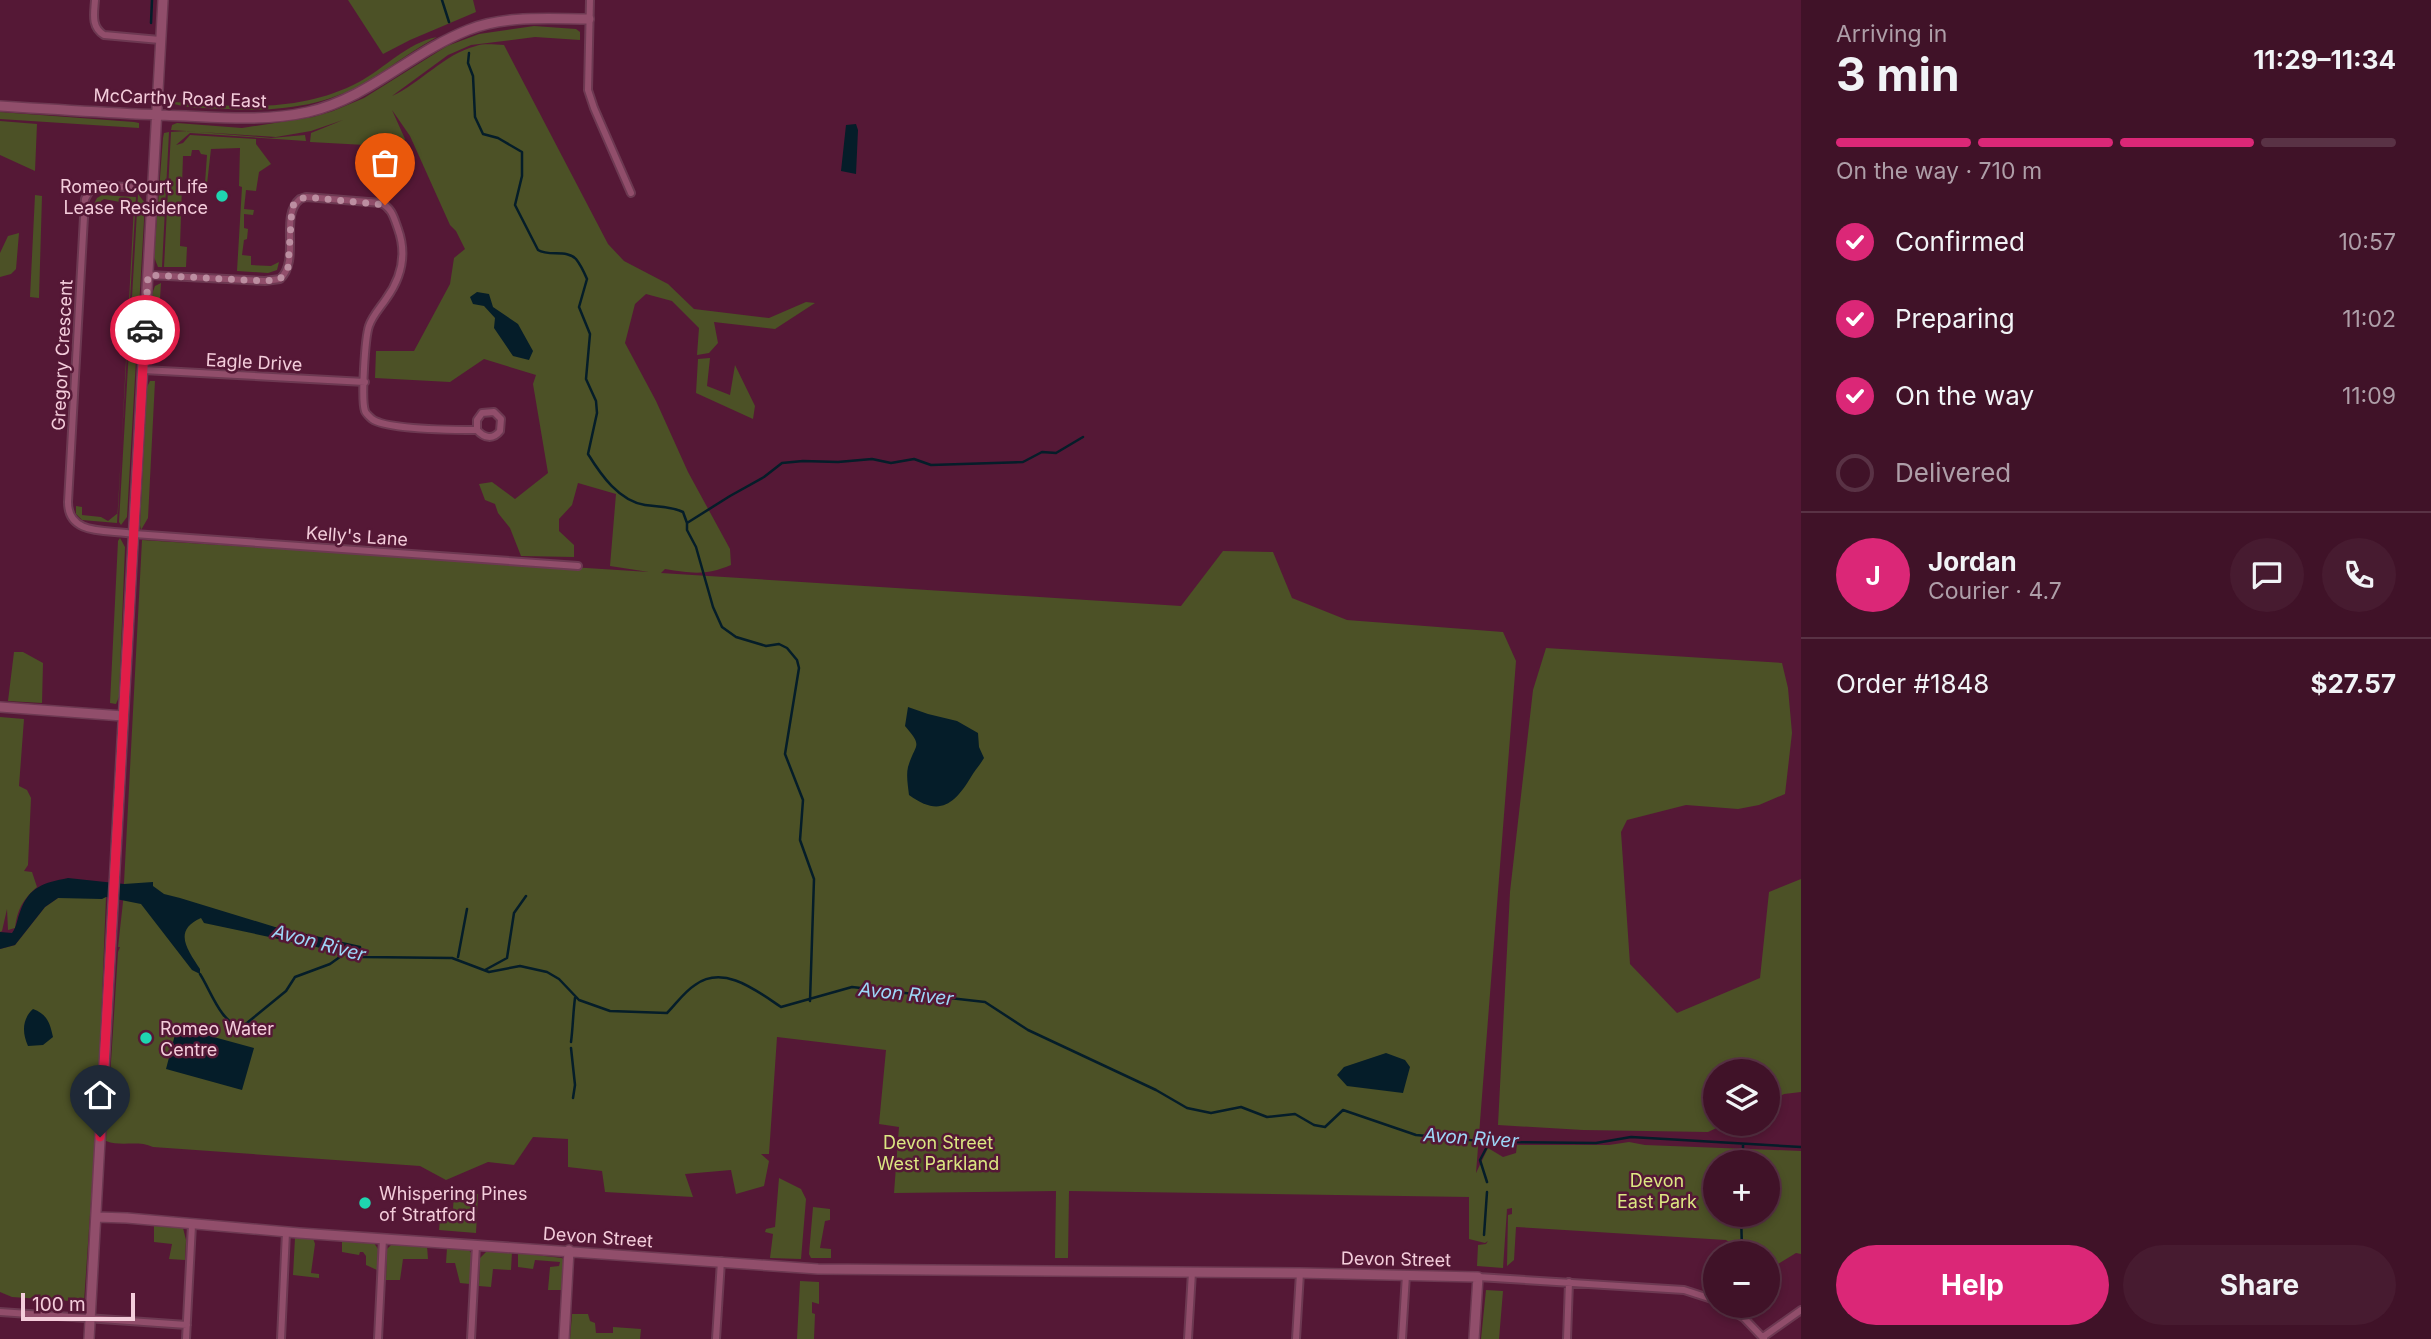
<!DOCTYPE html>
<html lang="en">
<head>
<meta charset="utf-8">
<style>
  body { margin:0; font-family:Inter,sans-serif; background:#471b30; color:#f1f3f6; height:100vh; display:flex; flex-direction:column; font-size:26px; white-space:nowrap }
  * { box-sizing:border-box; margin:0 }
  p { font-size:23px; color:#ae9ea8 }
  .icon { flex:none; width:38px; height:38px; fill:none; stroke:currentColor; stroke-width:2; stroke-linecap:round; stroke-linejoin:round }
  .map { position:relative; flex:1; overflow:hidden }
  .side { display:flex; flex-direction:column; background:#401228; width:630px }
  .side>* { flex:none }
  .tools { position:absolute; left:1703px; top:1059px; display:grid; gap:14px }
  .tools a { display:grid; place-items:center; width:77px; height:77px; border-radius:50%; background:#401228; box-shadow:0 4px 10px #0003,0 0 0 2px #593245; font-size:35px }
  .scale { position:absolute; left:21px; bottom:18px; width:114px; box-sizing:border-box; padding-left:7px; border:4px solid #f4cddb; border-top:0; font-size:19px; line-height:24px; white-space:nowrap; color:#f4cddb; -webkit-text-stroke:5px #551836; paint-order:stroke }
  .pin { position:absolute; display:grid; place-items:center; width:60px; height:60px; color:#fff; margin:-72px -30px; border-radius:50% 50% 50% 0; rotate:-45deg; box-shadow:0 0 7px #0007 }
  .pin .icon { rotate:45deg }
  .courier { position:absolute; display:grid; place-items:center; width:70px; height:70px; margin:-35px; border:5px solid #e11d48; border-radius:50%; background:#fff; color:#222; box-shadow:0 2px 9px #0007 }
  .headline em { font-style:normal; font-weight:700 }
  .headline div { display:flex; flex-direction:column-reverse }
  .headline { display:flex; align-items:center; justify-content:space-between; height:119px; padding:0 35px }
  h1 { font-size:46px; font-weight:700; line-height:52px }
  .bar { display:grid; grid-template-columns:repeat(4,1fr); gap:10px 7px; align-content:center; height:84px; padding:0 35px }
  .bar i { height:9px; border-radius:5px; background:#593245 }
  .bar .on { background:#db2777 }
  .bar p { grid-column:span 4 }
  .line { display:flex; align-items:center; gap:18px; padding:0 35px; border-top:2px solid #593245 }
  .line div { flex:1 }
  .round { display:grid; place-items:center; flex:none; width:74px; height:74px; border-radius:37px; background:#471b30 }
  ol { padding:0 35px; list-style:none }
  li { display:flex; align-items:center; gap:21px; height:77px }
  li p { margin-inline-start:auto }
  li .icon { padding:7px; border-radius:50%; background:#db2777; color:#fff; stroke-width:4 }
  li:last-child { color:#ae9ea8 }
  li i { width:38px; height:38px; border:4px solid #593245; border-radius:50% }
  .action { display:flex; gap:14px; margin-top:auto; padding:14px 35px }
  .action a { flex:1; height:80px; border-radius:42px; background:#db2777; color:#fff; font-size:28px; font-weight:700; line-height:80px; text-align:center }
  .action a+a { background:#471b30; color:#f1f3f6 }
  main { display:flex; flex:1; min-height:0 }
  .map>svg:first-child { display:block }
  .green { fill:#4c5126; fill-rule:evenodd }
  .water { fill:#051d29 }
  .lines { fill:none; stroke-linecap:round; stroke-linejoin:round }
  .stream { stroke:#051d29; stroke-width:2.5 }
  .street-casing { stroke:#6d3952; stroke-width:10 }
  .secondary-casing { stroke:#6d3952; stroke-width:12 }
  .street { stroke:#914e6b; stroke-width:6 }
  .secondary { stroke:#914e6b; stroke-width:9 }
  .done { stroke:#bc8ea1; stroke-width:7; stroke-dasharray:0 12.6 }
  .route { stroke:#e11d48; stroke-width:9 }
  .poi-dot { fill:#1fd5b0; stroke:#551836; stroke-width:2.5 }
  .labels { text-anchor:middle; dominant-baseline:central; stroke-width:5; stroke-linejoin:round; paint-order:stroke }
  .street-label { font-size:18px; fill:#f4cddb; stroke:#551836 }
  .poi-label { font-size:18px; fill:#f4cddb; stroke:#551836; text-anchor:start }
  .park-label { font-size:18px; fill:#dce782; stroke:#551836 }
  .water-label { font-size:19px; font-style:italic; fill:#9dd7f8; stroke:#551836 }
</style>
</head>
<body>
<main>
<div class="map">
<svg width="1801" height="1339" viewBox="0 0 1801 1339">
  <rect width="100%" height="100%" fill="#551836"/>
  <path class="green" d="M348,0H473L476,12L410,40L383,54Z
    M534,26L576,29L580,32V40L535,37L471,45L448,55L392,96C421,83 444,54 476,46C485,43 495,45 504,45L608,244L624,261L668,284L694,309L769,318L806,302L815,303L775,329L714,322L718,343L709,353L697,355L699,328L672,301L646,294L635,304L625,343L656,401L688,472L730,549L731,565C705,576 691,573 665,569L661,573L1181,606L1223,551L1273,552L1292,598L1347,620L1503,632L1516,661L1476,1173L1488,1148L1503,1157L1516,1153L1517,1145H1609L1629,1142L1645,1145L1801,1151V1254L1796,1253L1768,1270V1253H1742L1743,1251L1726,1240L1516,1227L1514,1260L1507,1266L1508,1215L1512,1214V1208L1507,1209L1503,1268L1477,1266L1478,1245L1486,1244L1488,1241L1485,1243L1469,1239V1197L1069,1191L1068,1258H1055L1056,1191L894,1193L899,1127L879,1124L886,1050L777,1037L769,1154H761L769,1161L764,1186L736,1194L731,1170L685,1174L693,1197L605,1192L602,1171L568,1167V1139L533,1137L514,1165L488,1162L446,1180L420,1166L153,1147C138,1140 121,1147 106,1141L118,952L120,947H118L123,902L142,540L649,572L610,566L616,494L578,483L572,505L559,519V531L574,545V557L521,556L510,528L498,513L495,504L485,500L479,484L492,482L515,499L548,473L533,384L536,375L484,359L450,382L375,378L376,351H414L450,284L454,258L465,249L456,231L450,225L410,136L392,110L405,139L402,147L310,142L311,133L343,120L311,131L276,137L171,130L172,125L177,123L242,128L313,117L333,111L364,98L447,46L479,34ZM1715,1162H1768V1214H1715Z
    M437,37C415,49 395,64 373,78C329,106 279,112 228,109C210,108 191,109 174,104L175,102C238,107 300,113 359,82C385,68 407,43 437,37Z
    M0,112L134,122L139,123V128L0,119Z
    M0,121L37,124L35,171L0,155Z
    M188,131L271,138L305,135L306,141L190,133L176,145L183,143L190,135L256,139V144L271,164L259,172L256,191L246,190L244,209L254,210L253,215L244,214V228L248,229L247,239L244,240L242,255L251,256V265L271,266L279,262L277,270L268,273L237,271L242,187L239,186L240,148L211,149L207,184L205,183L207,155L201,154L199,150H192L191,156H183L180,246L187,247L186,267H164L171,132Z
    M169,132L162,267H158L154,257L163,138L164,133Z
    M138,194L145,203L127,517L121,525L119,522Z
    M35,195L42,196L39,298L30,297Z
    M102,195L136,197L117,523L82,520L76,514V506L82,507V515L101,517L108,521L118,513L134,205L129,199L120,202L104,199L101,201V207L93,206L97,198Z
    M19,233L16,269L11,274L0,277V253L8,236Z
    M161,283L156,361L152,360L149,355L152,294L155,286Z
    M710,358L707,386L730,395L735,365L755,406L753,419L696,393L698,359Z
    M150,381H155L148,518L141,530L140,525L147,387Z
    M120,538L125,547L119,697L116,704L110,703L118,541Z
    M1546,648L1782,663L1788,688L1792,733L1785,794L1759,805L1738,809L1686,805L1627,820L1621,832L1630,964L1677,1013L1760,978L1769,892L1801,879V1092L1784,1094L1768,1103V1071H1715V1124H1725L1708,1132L1583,1130L1498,1125L1510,892L1533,690Z
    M14,652H23L43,663L42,703L8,701Z
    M0,717L24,719L19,786L27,790L31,798L28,865L24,871L32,872L37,887C23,899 17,910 15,928L8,930L7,909L2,931L0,932Z
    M106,897L98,1098L84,1302L12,1297L0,1292V949L15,945L45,907L58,898Z
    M779,1178L801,1189L806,1199L801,1259L770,1258L773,1234L765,1232L766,1229L775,1227Z
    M454,1193L478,1194L476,1233L439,1230L441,1208L453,1209Z
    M813,1207L830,1209V1220L825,1221L820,1248L831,1249V1258H811L809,1254Z
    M154,1226L183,1228L186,1240L185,1260L169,1259L172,1244L154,1242Z
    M295,1238H313L315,1244L311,1273L319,1274V1278L293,1275Z
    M342,1240L374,1243L378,1249L377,1270L366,1265V1256L363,1252H360L359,1255L342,1252Z
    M392,1244L427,1246L428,1259H403L400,1280H386L387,1249Z
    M447,1248L468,1249L472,1254L470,1284L460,1283L455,1263H446Z
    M487,1251L512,1252L511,1270L493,1269L491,1287L479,1286L480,1258Z
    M518,1253L562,1258L564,1261L563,1290H548L550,1267L559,1266L560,1262L535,1260L533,1269L518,1267Z
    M800,1281L819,1282V1304L812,1302V1313L815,1314L814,1339H797Z
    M1486,1290L1503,1291L1499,1339H1481Z
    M572,1314H588L590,1321L595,1323L596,1333H613V1327L641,1329L640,1339H570Z"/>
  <path class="water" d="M856,124L858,130L856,174L841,171L846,125Z
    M477,292L489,294L493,307L518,324L533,351L529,360L513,356L494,328L495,318L484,306L473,304L470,297Z
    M908,707L928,714L957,721L978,733L979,747L984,758C980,765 975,770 971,777C954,805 939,817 909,795C908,786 906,775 908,767C915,743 924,748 905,726Z
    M68,878L124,884L153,882V886L164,894L180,898L275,927L361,946L363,957L204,923L201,918C172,931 188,950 200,969V974L192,970L141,904L106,897L102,899L58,898L45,907L15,945L0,949V932L12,933C17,926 17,919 20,912C29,886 44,883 68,878Z
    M33,1009C47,1014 50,1023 53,1037L43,1045L28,1046C22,1033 22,1019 33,1009Z
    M177,1027L254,1048L242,1090L166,1069Z
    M1386,1053L1405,1060L1410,1067L1403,1093L1347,1086L1337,1075L1344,1067Z"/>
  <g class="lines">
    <path class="stream" d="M442,0L449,22
      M151,23L152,0
      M469,53L468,63L473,76L475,117L483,134L498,138L522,152V176L515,205L538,250C549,257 567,249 576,259C580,264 584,272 587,279L579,307L590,334L586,379L596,401L597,413L588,454C601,475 619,501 645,505C658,507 670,506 683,512L687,523V530L696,547L713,607L722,627L736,637L766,646L779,644L787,648L797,660L799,668L785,754L803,800L800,840L814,879L810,1001
      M687,523L730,496L764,477L782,463L803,461L838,462L872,459L891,463L914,459L931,465L1023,462L1042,452L1056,453L1083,437
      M360,955L363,957L452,958L489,972L520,966L547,972L559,979L579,1000L610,1011L667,1013C676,1004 684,992 695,985C724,964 757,991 781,1007L852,987L985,1002L1028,1030L1156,1090L1187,1108L1211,1113L1241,1107L1267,1117L1295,1114L1314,1125L1325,1127L1343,1110L1416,1135L1491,1142L1596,1143L1631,1137L1801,1147
      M458,957L467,909
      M485,970L507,958L514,913L526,896
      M200,974C211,991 221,1024 242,1027L286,991L295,977L330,964L344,954
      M571,1042C573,1027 573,1013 575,998
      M571,1048L575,1085L573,1098
      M1743,1162V1144
      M1487,1182L1480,1160L1489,1143
      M1741,1214L1742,1249
      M1484,1235L1487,1192"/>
    <g class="street-casing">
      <path id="street" d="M95,0C94,14 91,27 104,35L160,40
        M590,0L588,90L594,108L631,193
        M154,189L98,185L89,192L85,199L68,502C68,537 109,529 134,534L578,566
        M148,275L265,281L280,279C301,260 279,216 300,199L306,197L381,203C392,208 394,218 398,229C407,254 402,277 386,299C380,308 373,315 369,326C365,338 361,400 365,411C366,414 370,417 372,419C387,430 456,430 477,430C484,438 493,440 500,431L501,419L494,412L482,413L477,420V430
        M143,370L365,382
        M1478,1277L1684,1290L1715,1300
        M1725,1306L1744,1318L1764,1339
        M0,1312L187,1325
        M1763,1337L1801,1310
        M186,1339L192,1225
        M281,1339L286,1232
        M378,1339L383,1238
        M471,1339L476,1245
        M716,1339L721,1261
        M1188,1339L1192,1272
        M1296,1339L1300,1273
        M1402,1339L1406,1275
        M1567,1339L1569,1282"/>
    </g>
    <g class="secondary-casing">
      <path id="secondary" d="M0,106C62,110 124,114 186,116C227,118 268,121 308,112C369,98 410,53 468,30C505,15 549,19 589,19
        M0,707L123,716
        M96,1217L127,1218L299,1233L818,1269L1300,1273L1478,1277L1474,1339
        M89,1339L163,0
        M564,1339L569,1250"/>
    </g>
    <use href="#street" class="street"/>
    <use href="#secondary" class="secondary"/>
  </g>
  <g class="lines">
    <path class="done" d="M145,330L148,275L265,281L280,279L288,268L292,207L297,200L306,197L385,205"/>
    <path class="route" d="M100,1137L145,330"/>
  </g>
  <g class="poi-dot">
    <circle cx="222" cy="196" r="7"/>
    <circle cx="146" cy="1038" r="7"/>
    <circle cx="365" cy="1203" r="7"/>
  </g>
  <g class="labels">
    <g class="street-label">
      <text transform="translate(180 98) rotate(2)">McCarthy Road East</text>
      <text transform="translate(62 355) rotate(-87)">Gregory Crescent</text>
      <text transform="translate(254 362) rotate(3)">Eagle Drive</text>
      <text transform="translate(357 536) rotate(4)">Kelly's Lane</text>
      <text transform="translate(598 1237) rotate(4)">Devon Street</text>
      <text transform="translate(1396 1259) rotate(1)">Devon Street</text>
    </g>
    <g class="poi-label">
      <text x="208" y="186" text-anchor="end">Romeo Court Life<tspan x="208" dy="21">Lease Residence</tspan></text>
      <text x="160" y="1028">Romeo Water<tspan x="160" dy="21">Centre</tspan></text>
      <text x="379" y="1193">Whispering Pines<tspan x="379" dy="21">of Stratford</tspan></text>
    </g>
    <g class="park-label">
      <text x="938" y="1142">Devon Street<tspan x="938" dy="21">West Parkland</tspan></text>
      <text x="1657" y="1180">Devon<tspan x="1657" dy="21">East Park</tspan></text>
    </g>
    <g class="water-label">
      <text transform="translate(319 943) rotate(15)">Avon River</text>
      <text transform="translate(906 994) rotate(6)">Avon River</text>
      <text transform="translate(1471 1138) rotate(4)">Avon River</text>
    </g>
  </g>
</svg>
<div class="tools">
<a><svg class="icon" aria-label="layers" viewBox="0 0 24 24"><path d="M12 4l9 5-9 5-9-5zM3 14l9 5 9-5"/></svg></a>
<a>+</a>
<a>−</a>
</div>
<div class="scale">100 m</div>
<div class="pin" style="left:385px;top:205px;background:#ea580c"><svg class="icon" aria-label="bag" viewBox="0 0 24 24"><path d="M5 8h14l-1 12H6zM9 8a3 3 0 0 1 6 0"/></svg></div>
<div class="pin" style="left:100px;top:1137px;background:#1f2937"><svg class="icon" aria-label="home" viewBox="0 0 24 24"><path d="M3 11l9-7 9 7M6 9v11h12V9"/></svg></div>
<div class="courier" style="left:145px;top:330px"><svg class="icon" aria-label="car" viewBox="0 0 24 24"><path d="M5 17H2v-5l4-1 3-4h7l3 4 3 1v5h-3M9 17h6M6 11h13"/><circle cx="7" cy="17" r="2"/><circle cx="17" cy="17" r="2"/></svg></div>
</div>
<section class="side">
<div class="headline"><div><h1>3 min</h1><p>Arriving in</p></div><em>11:29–11:34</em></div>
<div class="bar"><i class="on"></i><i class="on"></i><i class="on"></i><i></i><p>On the way · 710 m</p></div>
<ol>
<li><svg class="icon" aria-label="check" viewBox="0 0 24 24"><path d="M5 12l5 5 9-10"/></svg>Confirmed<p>10:57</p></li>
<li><svg class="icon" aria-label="check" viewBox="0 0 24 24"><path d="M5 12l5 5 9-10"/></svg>Preparing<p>11:02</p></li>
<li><svg class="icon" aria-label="check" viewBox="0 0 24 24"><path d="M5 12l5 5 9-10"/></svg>On the way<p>11:09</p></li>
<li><i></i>Delivered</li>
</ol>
<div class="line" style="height:126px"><b class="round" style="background:#db2777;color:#fff">J</b><div><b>Jordan</b><p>Courier · 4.7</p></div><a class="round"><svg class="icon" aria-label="chat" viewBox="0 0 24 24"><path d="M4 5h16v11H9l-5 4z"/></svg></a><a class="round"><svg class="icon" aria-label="phone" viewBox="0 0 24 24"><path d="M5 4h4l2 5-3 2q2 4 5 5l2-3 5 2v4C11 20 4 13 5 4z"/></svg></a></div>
<div class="line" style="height:91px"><div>Order #1848</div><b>$27.57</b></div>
<div class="action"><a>Help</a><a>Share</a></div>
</section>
</main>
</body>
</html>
